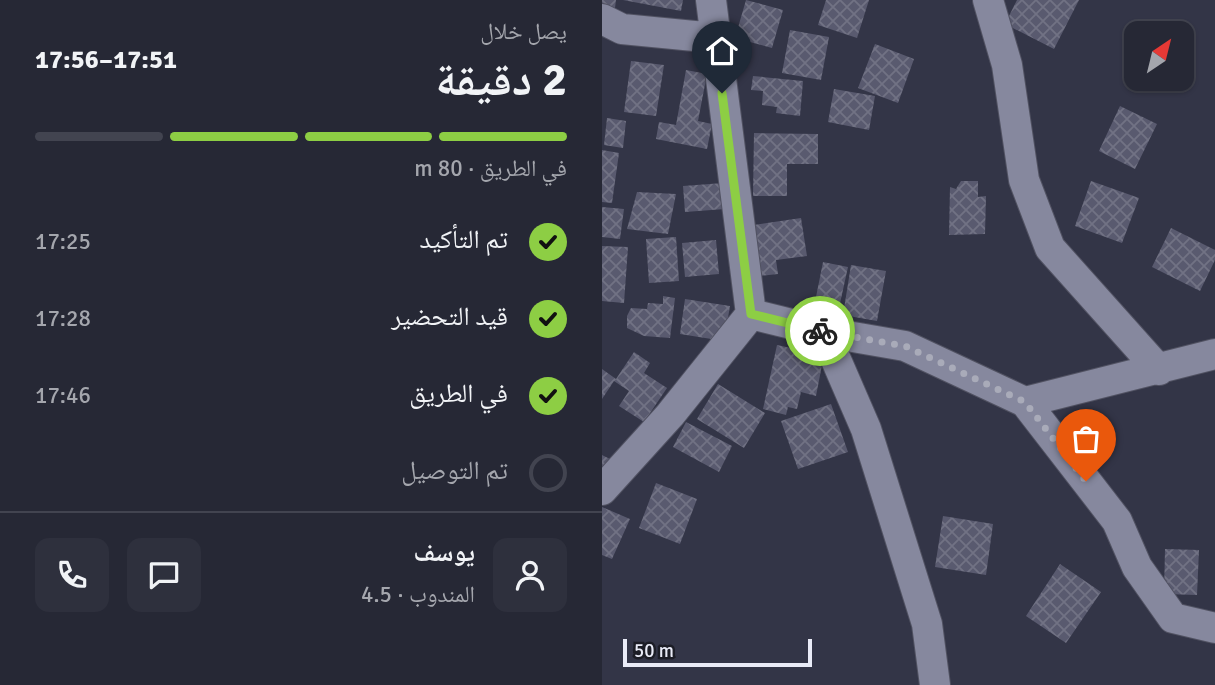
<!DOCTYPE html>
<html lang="ar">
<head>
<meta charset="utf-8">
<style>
  body { margin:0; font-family:Signika,"Noto Naskh Arabic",sans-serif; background:#2e303d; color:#f1f3f6; direction:rtl; height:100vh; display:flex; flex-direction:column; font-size:26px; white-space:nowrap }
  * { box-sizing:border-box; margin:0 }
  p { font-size:23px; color:#a4a6ad }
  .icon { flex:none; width:38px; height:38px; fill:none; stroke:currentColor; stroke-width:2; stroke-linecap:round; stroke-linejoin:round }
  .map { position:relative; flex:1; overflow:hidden; direction:ltr }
  .panel { display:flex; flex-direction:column; background:#262835; width:602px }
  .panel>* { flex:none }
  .needle { width:46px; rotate:35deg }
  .fabs { position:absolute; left:522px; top:21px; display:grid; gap:14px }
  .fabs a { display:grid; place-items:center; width:70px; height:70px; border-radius:14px; background:#262835; box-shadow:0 2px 5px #0004,0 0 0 2px #424450; font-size:35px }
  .scale { position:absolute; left:21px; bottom:18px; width:189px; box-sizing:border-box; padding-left:7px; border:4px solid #e9ebf7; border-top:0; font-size:19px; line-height:24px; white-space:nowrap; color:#e9ebf7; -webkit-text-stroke:5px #1c1d26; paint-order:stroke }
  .pin { position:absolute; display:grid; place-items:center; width:60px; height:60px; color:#fff; margin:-72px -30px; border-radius:50% 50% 50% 0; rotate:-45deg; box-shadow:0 0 7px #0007 }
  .pin .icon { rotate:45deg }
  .courier { position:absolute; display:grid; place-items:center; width:70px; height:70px; margin:-35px; border:5px solid #8dce44; border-radius:50%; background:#fff; color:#222; box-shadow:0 2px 9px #0007 }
  .summary em { font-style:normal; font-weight:700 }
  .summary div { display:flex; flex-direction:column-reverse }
  .summary { display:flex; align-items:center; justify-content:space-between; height:119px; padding:0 35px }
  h1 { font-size:46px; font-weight:700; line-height:52px }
  .bar { display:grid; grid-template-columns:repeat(4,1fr); gap:10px 7px; align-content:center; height:84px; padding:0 35px }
  .bar i { height:9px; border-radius:5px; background:#424450 }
  .bar .current { background:#8dce44 }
  .bar p { grid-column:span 4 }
  .line { display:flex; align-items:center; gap:18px; padding:0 35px; border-top:2px solid #424450 }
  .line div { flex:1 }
  .round { display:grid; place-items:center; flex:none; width:74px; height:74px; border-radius:14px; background:#2e303d }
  ol { padding:0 35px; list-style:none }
  li { display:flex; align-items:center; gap:21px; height:77px }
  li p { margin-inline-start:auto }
  li .icon { padding:7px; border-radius:50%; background:#8dce44; color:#111; stroke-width:4 }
  li:last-child { color:#a4a6ad }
  li i { width:38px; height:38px; border:4px solid #424450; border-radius:50% }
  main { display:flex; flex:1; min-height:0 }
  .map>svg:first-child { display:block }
  .building { fill:url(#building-cross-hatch) }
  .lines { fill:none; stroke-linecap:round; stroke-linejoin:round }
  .minor-casing { stroke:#515262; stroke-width:32 }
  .minor { stroke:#86889e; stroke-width:30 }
  .done { stroke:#a9abb9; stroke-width:7; stroke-dasharray:0 12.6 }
  .route { stroke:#8dce44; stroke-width:9 }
</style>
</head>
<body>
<main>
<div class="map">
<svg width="613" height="685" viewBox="0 0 613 685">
  <defs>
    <pattern id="building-cross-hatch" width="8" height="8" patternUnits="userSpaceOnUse" patternTransform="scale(1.75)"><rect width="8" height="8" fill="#595a6f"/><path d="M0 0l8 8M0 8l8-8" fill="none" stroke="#717284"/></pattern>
  </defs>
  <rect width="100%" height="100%" fill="#333547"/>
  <path class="building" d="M0,0H14L12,16L0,11Z
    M21,0H81L79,11Z
    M144,0L181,10L170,48L133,38Z
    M224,0H267L255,38L216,25Z
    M415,0H477L452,49L403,24Z
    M188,30L227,37L219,80L180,73Z
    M273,44L312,59L296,103L256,88Z
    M29,61L62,65L54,116L22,112Z
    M84,70L105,74L96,121L110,124L105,149L54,139L57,122L74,125Z
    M151,76L201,81L198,116L174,113L175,107L160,105L161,91L149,90Z
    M232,89L273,96L267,130L226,122Z
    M518,106L555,124L533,169L497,151Z
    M5,118L24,121L21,148L2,145Z
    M152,133L216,134V164H185V196H151Z
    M0,150L17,153L10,203L0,202Z
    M359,181H376V197L384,196L383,234L347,235L348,187L354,189Z
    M489,181L537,198L520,243L473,226Z
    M121,183L123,209L83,212L81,186Z
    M35,192L74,194L66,234L25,229Z
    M0,207L22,209L18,239L0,237Z
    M199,218L205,256L174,260L176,274L158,276L144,226Z
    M569,228L613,250V260L598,291L550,267Z
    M74,237L77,281L47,283L44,239Z
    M114,240L117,274L83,277L80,243Z
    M0,246L26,247L22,303L0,301Z
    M221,262L246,267L235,317L211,312Z
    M249,265L284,271L275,321L241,315Z
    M61,296L73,298L68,338L42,336L25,328V316L29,308L45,309L46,303L61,304Z
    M83,299L128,306L122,341L78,334Z
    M175,345L212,353L210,363L220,365L214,396L199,392L195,409L186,407L184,415L161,409Z
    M32,352L48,363L42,373L65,388L42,422L17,406L27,391L12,381L0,399V369L14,379Z
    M116,384L163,413L142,448L95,419Z
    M229,404L246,452L196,469L179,421Z
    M84,422L130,446L117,472L71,447Z
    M0,455L10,460L0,481Z
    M54,483L95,499L78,544L37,528Z
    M0,507L28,519L10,559L0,555Z
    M341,516L391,524L384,575L333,567Z
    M563,549L597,550L595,595L562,594Z
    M458,564L499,592L464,643L424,616Z"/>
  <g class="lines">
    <g class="minor-casing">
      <path id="minor" d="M386,0L405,65L422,180L448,248L557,370
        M0,19L20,29L113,38
        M149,314L222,332L303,346L423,402L515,521L535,567L571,618L613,628
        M222,332L264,429L325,624L333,685
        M423,402L613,354
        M0,490L68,415L149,314L109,0"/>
    </g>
    <use href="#minor" class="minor"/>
  </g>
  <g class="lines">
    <path class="done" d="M218,331L303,346L423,402L484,481"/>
    <path class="route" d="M120,93L149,314L218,331"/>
  </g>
</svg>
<div class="fabs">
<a><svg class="needle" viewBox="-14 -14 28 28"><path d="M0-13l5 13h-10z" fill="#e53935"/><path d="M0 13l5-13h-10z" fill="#a4a6ad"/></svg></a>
</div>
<div class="scale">50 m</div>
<div class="pin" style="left:484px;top:481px;background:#ea580c"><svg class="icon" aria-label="bag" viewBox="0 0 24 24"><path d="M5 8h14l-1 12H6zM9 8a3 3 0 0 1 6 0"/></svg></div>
<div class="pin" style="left:120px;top:93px;background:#1f2937"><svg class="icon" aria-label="home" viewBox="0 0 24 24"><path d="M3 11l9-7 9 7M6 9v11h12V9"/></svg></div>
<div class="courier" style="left:218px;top:331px"><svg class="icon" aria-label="bike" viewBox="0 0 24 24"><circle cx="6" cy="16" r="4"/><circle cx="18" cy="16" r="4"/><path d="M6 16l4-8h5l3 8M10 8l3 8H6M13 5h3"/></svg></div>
</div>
<section class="panel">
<div class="summary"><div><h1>2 دقيقة</h1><p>يصل خلال</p></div><em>17:51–17:56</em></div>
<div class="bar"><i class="current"></i><i class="current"></i><i class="current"></i><i></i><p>في الطريق · 80 m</p></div>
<ol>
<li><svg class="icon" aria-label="check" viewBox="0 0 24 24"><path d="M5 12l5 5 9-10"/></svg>تم التأكيد<p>17:25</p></li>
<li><svg class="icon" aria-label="check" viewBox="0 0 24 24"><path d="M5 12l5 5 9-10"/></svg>قيد التحضير<p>17:28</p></li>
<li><svg class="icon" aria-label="check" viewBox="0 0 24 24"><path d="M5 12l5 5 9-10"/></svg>في الطريق<p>17:46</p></li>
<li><i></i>تم التوصيل</li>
</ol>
<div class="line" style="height:126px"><a class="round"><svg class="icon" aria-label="person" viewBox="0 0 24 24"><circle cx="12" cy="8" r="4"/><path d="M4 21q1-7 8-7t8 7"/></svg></a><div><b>يوسف</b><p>المندوب · 4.5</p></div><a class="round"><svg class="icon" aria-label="chat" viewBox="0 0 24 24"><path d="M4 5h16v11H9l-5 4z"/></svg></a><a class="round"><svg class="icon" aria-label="phone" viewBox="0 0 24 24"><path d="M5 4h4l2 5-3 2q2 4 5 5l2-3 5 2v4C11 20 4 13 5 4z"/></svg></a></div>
</section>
</main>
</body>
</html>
